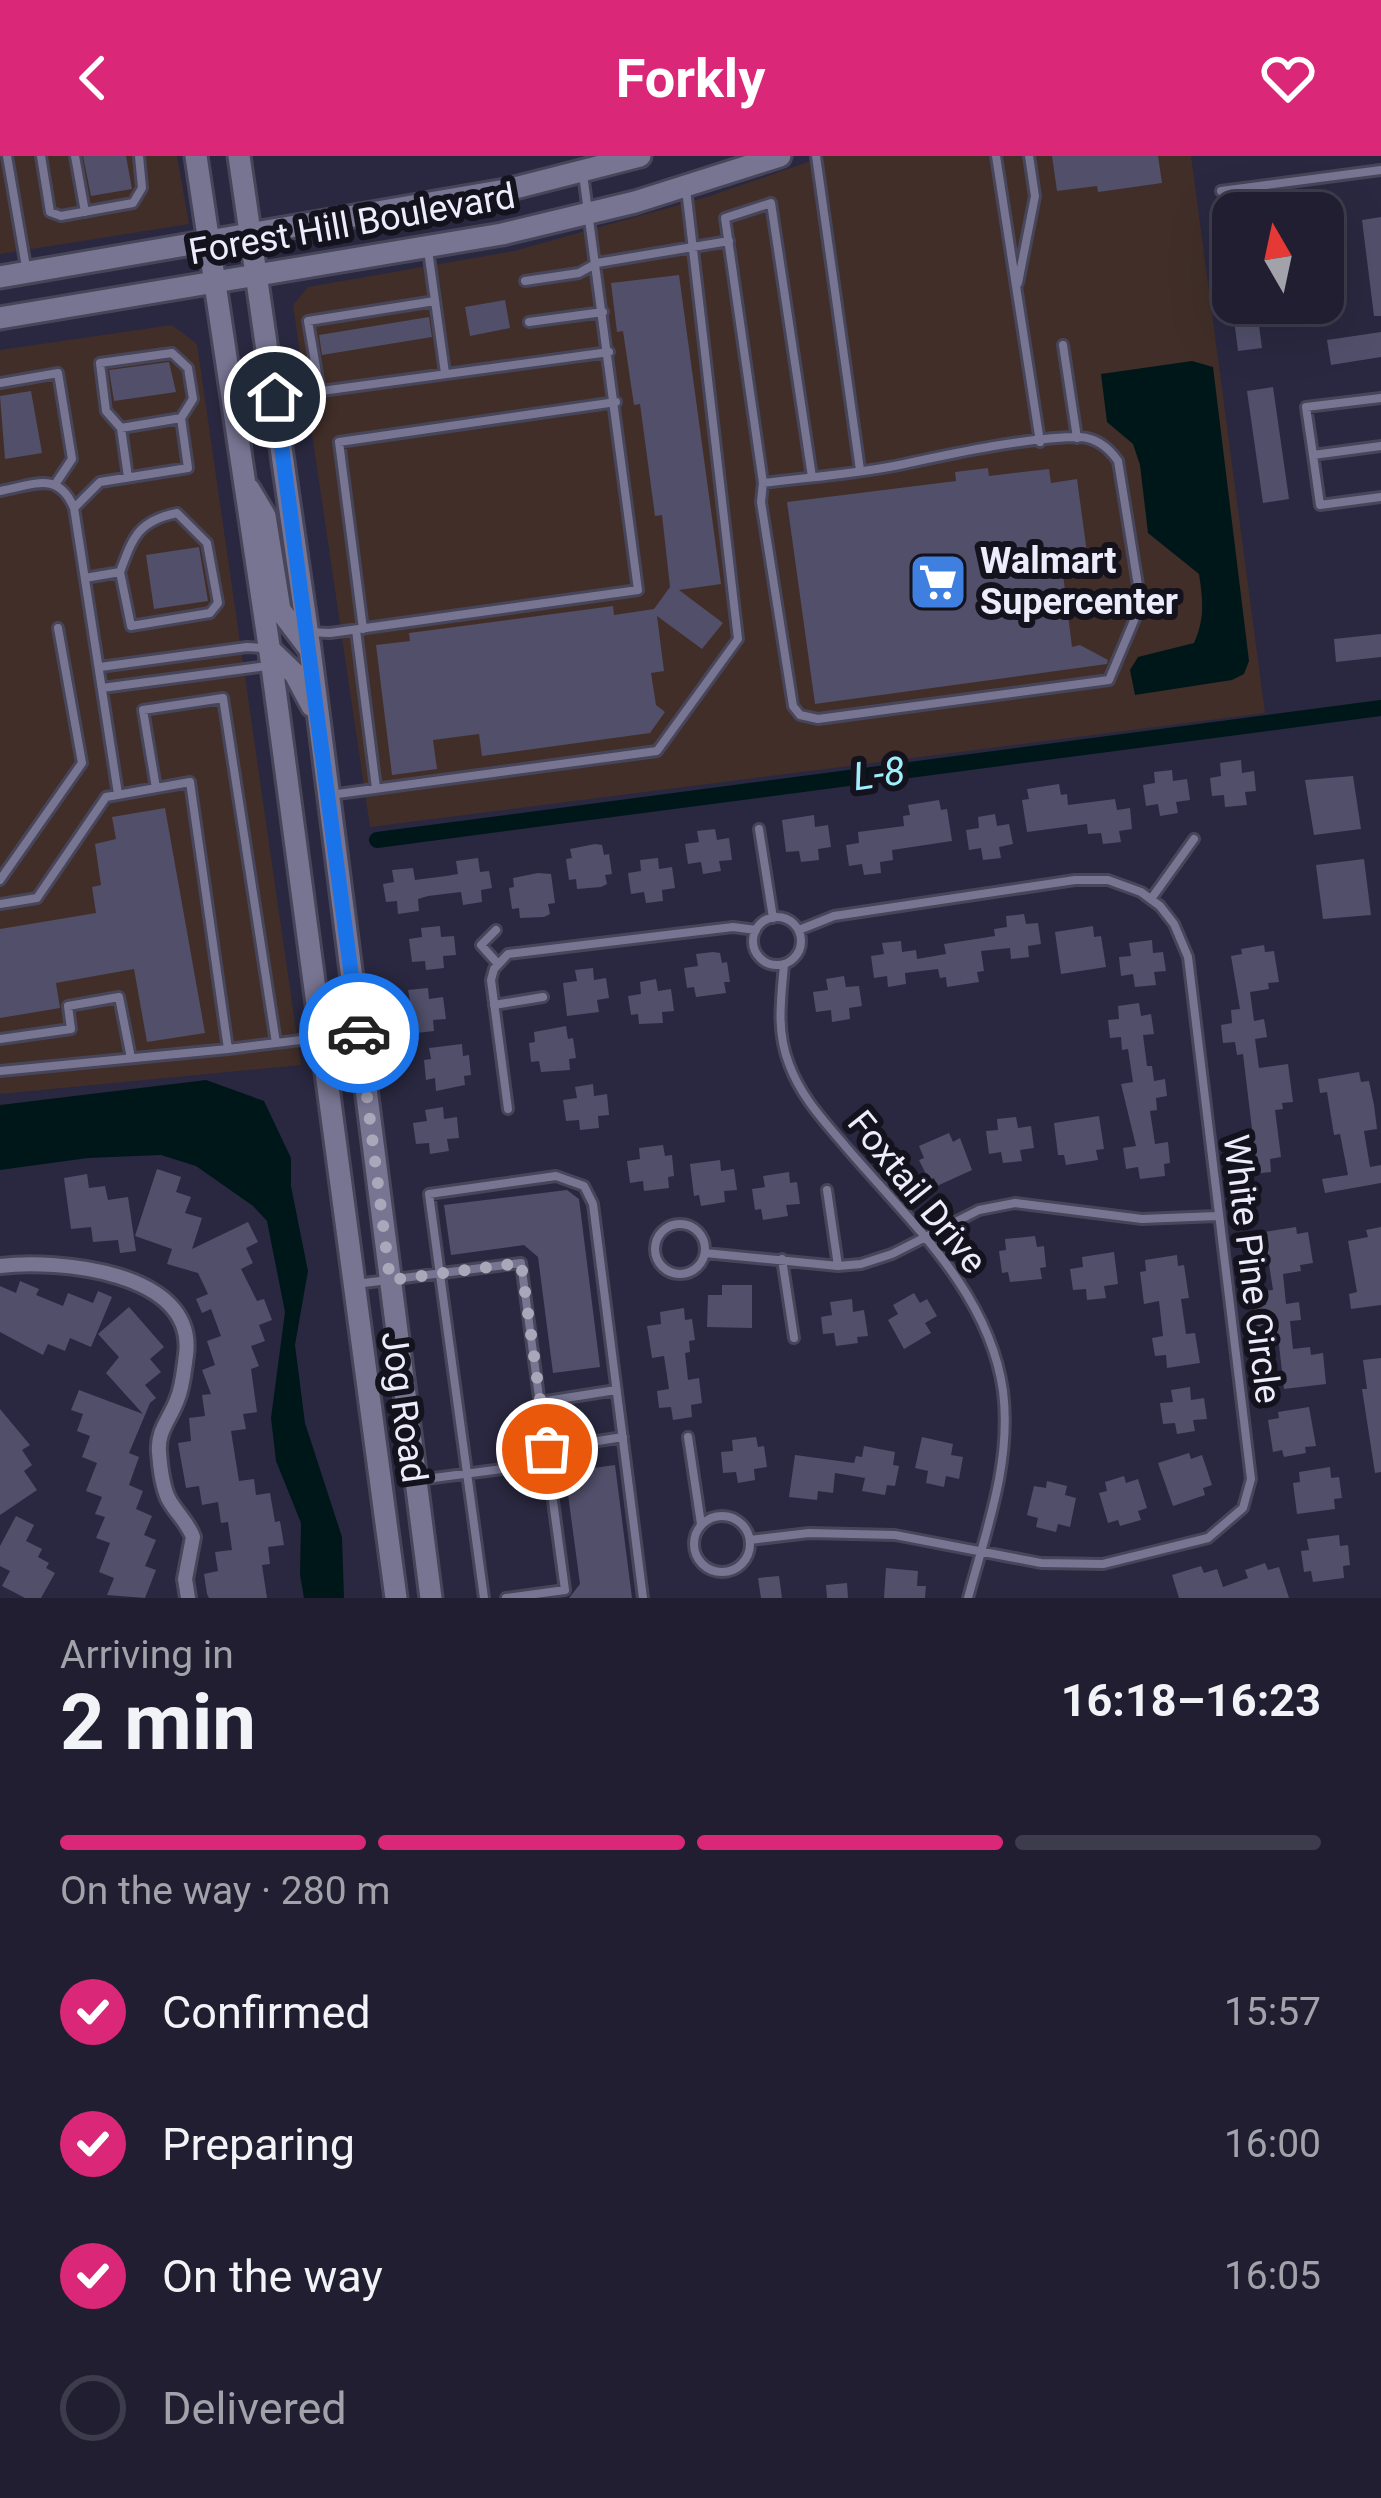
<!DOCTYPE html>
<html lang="en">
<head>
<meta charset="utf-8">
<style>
  body { margin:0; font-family:Roboto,sans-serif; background:#2d2b3c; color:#f1f3f6; height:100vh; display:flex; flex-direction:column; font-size:45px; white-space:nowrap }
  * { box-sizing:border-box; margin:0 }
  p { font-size:39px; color:#a2a2ab }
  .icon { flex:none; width:66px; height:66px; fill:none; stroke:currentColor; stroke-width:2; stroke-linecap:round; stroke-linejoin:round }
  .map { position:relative; height:1442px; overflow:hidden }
  .details { display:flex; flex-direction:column; background:#201e30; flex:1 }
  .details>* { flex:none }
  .needle { width:78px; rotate:351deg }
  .controls { position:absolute; left:1212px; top:36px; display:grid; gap:24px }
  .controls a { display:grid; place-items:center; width:132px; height:132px; border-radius:24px; background:#201e30; box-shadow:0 12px 48px #0002,0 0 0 3px #3d3c4c; font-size:60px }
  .pin { position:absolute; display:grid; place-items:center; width:102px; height:102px; color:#fff; margin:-51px; border:6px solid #fff; border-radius:50%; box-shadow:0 3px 12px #0007 }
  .courier { position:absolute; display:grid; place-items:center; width:120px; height:120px; margin:-60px; border:9px solid #1a73e8; border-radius:50%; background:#fff; color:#222; box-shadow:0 3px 15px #0007 }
  .summary em { font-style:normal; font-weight:700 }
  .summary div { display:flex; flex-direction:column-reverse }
  .summary { display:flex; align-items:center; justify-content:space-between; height:204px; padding:0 60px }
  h1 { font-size:78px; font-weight:700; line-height:90px }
  .bar { display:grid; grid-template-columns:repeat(4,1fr); gap:18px 12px; align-content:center; height:144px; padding:0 60px }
  .bar i { height:15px; border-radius:9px; background:#3d3c4c }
  .bar .selected { background:#db2777 }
  .bar p { grid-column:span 4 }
  ol { padding:0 60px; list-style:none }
  li { display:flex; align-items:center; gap:36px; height:132px }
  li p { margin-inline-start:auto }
  li .icon { padding:12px; border-radius:50%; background:#db2777; color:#fff; stroke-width:4 }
  li:last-child { color:#a2a2ab }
  li i { width:66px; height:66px; border:6px solid #3d3c4c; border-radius:50% }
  header { display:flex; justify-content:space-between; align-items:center; height:156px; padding:0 60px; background:#db2777; color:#fff; font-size:54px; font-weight:700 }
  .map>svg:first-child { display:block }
  .commercial { fill:#412e28 }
  .water { fill:#00171a }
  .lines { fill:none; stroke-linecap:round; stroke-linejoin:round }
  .canal { stroke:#00171a; stroke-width:16 }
  .building { fill:#514f6a }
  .lane-casing { stroke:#474559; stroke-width:14 }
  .street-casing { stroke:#474559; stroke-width:20 }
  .secondary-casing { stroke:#474559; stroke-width:27 }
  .lane { stroke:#777592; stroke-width:8 }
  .street { stroke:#777592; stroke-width:14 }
  .secondary { stroke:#777592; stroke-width:21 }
  .done { stroke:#a9a7ba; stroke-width:12; stroke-dasharray:0 21.6 }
  .route { stroke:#1a73e8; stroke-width:15 }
  .labels { text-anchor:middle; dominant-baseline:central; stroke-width:12; stroke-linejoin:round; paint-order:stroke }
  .street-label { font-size:36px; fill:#edecfc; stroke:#13121d }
  .poi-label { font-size:36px; font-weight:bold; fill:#edecfc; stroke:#13121d; text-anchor:start }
  .water-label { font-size:39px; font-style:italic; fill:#9ef1fc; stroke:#13121d }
</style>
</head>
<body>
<header><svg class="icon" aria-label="back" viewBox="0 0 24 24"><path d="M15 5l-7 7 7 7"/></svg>Forkly<svg class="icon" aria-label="heart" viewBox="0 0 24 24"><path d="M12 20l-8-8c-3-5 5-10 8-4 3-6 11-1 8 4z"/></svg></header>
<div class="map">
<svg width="1381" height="1442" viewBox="0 0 1381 1442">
  <rect width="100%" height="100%" fill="#2a2840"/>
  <path class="commercial" d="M0,0H177L189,68L0,98Z
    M825,0H1191L1265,557L370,671L293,149L308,131L514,95L707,41Z
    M172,169L197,188L301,909L0,938V194Z"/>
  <path class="water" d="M1192,205L1213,211L1249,505L1244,518L1232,524L1135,539L1130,514L1138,501L1194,487C1205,462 1203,445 1199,418L1148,377L1140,309L1133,288L1107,266L1101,218Z
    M206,924L264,945L291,1002V1030L308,1115L295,1189L305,1267L342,1381L344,1442H304L300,1419L301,1367L276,1305L271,1262L285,1156L267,1065L253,1050L196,1010L161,999L88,1002L0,1014V949Z"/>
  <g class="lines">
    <path class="canal" d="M377,684L1381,552"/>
  </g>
  <path class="building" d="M83,0H126L132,33L91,40Z
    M1052,0H1158L1162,27L1098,36L1097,30L1057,35Z
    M1381,61V160H1374L1362,64Z
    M679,119L721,428L679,434L723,467L702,493L657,460L664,515L651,517L656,549L665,556L650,577L482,600L479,578L433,584L437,613L392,619L376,489L410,485L409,477L613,450L614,459L654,453L670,431L662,359L655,360L640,248L634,249L623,175L617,176L611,127Z
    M505,144L510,172L470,180L465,151Z
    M1232,147H1256L1262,192L1238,195Z
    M429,161L432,181L322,199L319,179Z
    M1381,176V201L1331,209L1327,184Z
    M169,206L176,236L114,245L109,214Z
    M1273,231L1289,343L1263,347L1247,235Z
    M31,235L42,297L5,303L0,240Z
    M988,312L989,320L1049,313L1051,327L1077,323L1087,397L1061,402L1072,491L1080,489L1108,504L1107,508L815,548L787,346L956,325L955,316Z
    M199,391L208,445L154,453L146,399Z
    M1381,478V501L1336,506L1334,483Z
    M1241,604L1242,617L1254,615L1256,635L1245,636L1247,649L1225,651L1224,639L1212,640L1210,622L1221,620L1220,607Z
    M1172,614L1173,625L1187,623L1190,644L1176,646L1178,657L1160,660L1158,648L1146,650L1143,629L1155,627L1154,616Z
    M1353,620L1361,673L1314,679L1305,624Z
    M1059,628L1061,639L1067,638L1068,649L1115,643L1117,654L1130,652L1132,673L1119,675L1121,686L1103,688L1101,677L1088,678L1087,668L1027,676L1022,644L1029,643L1027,633Z
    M939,644L941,654L947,653L952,685L892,694L893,704L880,706L881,717L864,719L862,708L849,710L846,689L859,687L858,676L904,670L903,660L910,659L908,649Z
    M165,652L205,877L147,886L134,813L56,827L60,852L0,862V773L96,757L92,731L101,729L95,688L116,683L112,661Z
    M995,658L997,670L1009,668L1013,688L999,691L1001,702L983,704L981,692L969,694L966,674L979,672L978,661Z
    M814,659L815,671L828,669L831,691L818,693L819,704L801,706L799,695L786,696L782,664Z
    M715,673L717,684L729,682L732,704L719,705L721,715L703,718L701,706L688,708L685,688L699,686L697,675Z
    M595,688L602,689L604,699L609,698L612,718L605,719L607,728L601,731L577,733L576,723L569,724L566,703L572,702L570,693Z
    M478,702L480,716L489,715L492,732L481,734L482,746L463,749L461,736L428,740L418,743L419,755L398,758L397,745L386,746L383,728L394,726L392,714L413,712L415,724L446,720L458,718L456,705Z
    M658,702L659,713L672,711L675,732L662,734L663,745L646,747L644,736L631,738L628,717L641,715L640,704Z
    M1364,703L1371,759L1323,763L1316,709Z
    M538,717L551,718L555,747L548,748L550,758L544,761L520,762L519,752L512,753L509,732L514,731L513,722Z
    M1024,758L1026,768L1038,767L1041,788L1028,790L1029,801L1011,803L1010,792L981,795L984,815L977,816L979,826L947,831L946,821L940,822L938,813L905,817L906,828L888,831L887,820L874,822L871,800L884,798L882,787L901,785L902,796L916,794L917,803L946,798L944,788L995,780L994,773L1007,771L1006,760Z
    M440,770L441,781L454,780L456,799L443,800L444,812L426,814L425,805L412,806L409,783L422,781L421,772Z
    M1093,770L1094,781L1101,780L1106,811L1061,818L1055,776Z
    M1152,784L1153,797L1163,796L1166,815L1154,816L1156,829L1135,831L1133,818L1121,820L1119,801L1131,800L1129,787Z
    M1264,789L1265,796L1274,795L1279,826L1268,827L1269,833L1250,836L1254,865L1264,863L1267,881L1255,883L1259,912L1288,908L1293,946L1282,947L1283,953L1275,954L1281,1001L1270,1003L1271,1016L1251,1018L1250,1011L1238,1012L1234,982L1245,980V974L1252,973L1243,898L1237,899L1235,886L1223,887L1221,869L1232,867L1231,854L1240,853L1231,800L1242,798L1241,793Z
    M713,796L720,797L722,807L727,806L730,826H724L726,837L696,841L694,831L687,832L684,812L698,810L696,798Z
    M593,812L594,824L606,822L609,842L597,844L599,856L567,860L563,827L577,825L575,814Z
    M844,820L846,831L859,830L862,850L849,852L850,863L832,866L831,854L816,856L813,836L828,834L826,823Z
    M656,823L658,835L671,833L674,855L662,856L663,867L639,868L638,858L631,859L628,840L641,838L640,826Z
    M428,832L429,843L443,841L446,863L433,864L434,875L416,877L414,864L401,866L398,846L410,845L408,834Z
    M1139,847L1141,860L1151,858L1154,878L1143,879L1147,910H1152L1154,925L1165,923L1167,940L1156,942L1157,954L1150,955L1155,988L1168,986L1170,1007L1164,1008L1165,1020L1140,1023L1138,1011L1126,1013L1123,992L1136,990L1121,928L1133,926L1128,893L1122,894L1121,881L1110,882L1108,864L1119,863L1118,850Z
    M566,870L568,883L573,882L576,902L569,903L570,914L541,916L539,905L531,906L529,887L535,886L534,876Z
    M462,888L463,900L469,899L471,919L464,920L465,929L436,935L435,922L426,924L424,904L431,903L429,892Z
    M1359,916L1361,926L1369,925L1374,949L1377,973L1364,975L1370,1011L1381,1009V1027L1325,1037L1322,1023L1348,1019L1340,978L1334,979L1327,936L1320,937L1318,923Z
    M593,928L594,940L607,938L609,959L598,960L599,972L580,974L579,964L566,965L563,944L577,942L575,931Z
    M443,951L444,963L457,961L459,982L447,983L449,995L430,998L429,987L416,988L413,967L427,965L425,954Z
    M1099,960L1104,993L1096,994L1098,1004L1066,1009L1064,999H1058L1054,967Z
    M1016,961L1018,972L1031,970L1034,992L1020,994L1022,1005L1003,1007L1001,996L989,998L986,975L998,974L997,963Z
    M949,977L953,986L960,982L972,1014L937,1030L934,1022L929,1024L919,1004L924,1002L919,990Z
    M663,989L665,1000L672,999L674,1020L668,1021L669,1032L644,1035L643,1025L630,1027L627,1005L640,1003L639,992Z
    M720,1004L721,1015L734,1013L737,1034L724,1035L725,1046L701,1050L699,1039L694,1040L690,1008Z
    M157,1013L181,1021L176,1036L191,1041L185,1057L202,1062L192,1093L248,1066L258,1086L246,1092L253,1107L241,1113L257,1145L264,1143L272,1164L259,1169L265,1185L251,1190L259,1210L251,1213L257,1256L243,1258L246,1273L231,1275L239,1325L254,1323L256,1339L270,1337L275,1366L280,1365L284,1389L268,1391L270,1408L262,1409L267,1442H209L207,1438L204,1418L218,1415L215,1396L232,1394L228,1366L221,1367L218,1346L202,1349L199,1330L186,1332L178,1287L191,1285L189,1262L205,1260L202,1239L211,1238L202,1214L215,1209L207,1185L221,1180L211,1153L202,1157L196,1143L208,1138L198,1117L167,1108L172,1093L135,1080Z
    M789,1016L790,1027L797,1026L800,1048L786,1049L788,1060L763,1064L761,1053L755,1054L752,1033L765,1031L763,1020Z
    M87,1018L89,1032L105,1030L108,1044L128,1041L136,1095L120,1097L118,1084L93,1086L91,1071L71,1073L64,1022Z
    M567,1034L579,1043L600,1211L553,1217L538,1101L524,1089L451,1099L444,1049Z
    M1296,1071L1297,1078L1308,1076L1313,1107L1300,1109L1301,1115L1283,1118L1286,1148L1299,1146L1301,1164L1290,1165L1293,1193L1310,1191L1311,1199L1323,1197L1326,1228L1284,1233L1278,1180L1258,1182L1254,1150L1266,1149L1264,1135L1273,1134L1264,1076Z
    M1381,1071V1149L1351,1153L1349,1138L1357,1136L1348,1085L1368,1081L1366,1074Z
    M1035,1080L1037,1091L1044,1090L1046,1111L1040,1112L1042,1123L1010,1126L1008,1116L1002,1117L999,1095L1006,1094L1005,1083Z
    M1114,1096L1118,1128L1104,1130L1106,1142L1087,1144L1086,1133L1073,1134L1070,1113L1083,1111L1082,1101Z
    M1177,1099L1178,1110L1184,1109L1189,1142L1181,1143L1186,1178L1195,1177L1200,1207L1167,1212L1166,1199L1155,1200L1152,1182L1163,1180L1159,1145L1144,1148L1140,1116L1146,1115L1145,1104Z
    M20,1125L39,1133L36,1139L63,1150L68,1137L93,1147L98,1135L112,1141L91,1191L70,1182L65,1195L48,1188L43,1199L0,1176V1130L16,1137Z
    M722,1129H752V1172L707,1171L708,1139H722Z
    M914,1137L920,1147L927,1143L937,1160L925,1167L931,1177L904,1193L888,1164L898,1158L893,1149Z
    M852,1143L853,1156L864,1154L868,1180L857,1181L858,1187L836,1190L834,1177L823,1178L821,1161L832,1159L830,1146Z
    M129,1151L164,1191L150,1203L161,1216L145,1229L156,1242L150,1247L129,1297L139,1301L129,1329L143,1335L136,1353L152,1360L144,1379L156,1384L145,1410L156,1414L145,1442L107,1439L114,1422L99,1416L110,1387L96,1382L105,1361L95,1358L102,1341L86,1335L97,1307L82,1301L90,1280L77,1275L83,1258L71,1254L79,1234L143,1258L106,1217L119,1201L98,1178Z
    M684,1152L685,1164L692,1163L695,1184L689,1185L690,1196L685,1197L688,1224L699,1222L702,1247L691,1249L692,1261L673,1264L671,1251L659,1252L657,1235L669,1233L664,1200L652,1202L647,1170L661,1168L660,1156Z
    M1381,1202V1316L1375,1317L1362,1233H1367L1363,1204Z
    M1190,1231L1191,1244L1204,1242L1207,1263L1193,1264L1195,1275L1177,1278L1175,1267L1163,1268L1160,1247L1173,1246L1171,1234Z
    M1309,1251L1316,1290L1305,1291L1306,1297L1284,1301L1282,1294L1273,1296L1268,1264L1279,1262L1278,1256Z
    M0,1253L30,1289L22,1294L32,1309L24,1315L37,1334L0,1359Z
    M756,1281L758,1291L764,1290L767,1311L754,1313L755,1324L738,1327L736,1316L723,1317L721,1296L733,1295L732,1284Z
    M922,1281L953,1288L951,1299L963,1301L959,1323L946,1320L944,1331L926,1327L928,1315L915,1312Z
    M864,1290L895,1296L893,1309L899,1310L895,1330L887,1329L885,1339L862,1335L865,1322L835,1317L833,1337L818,1335L817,1344L789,1341L795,1299L854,1307L856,1300L862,1301Z
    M1189,1297L1191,1303L1202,1299L1212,1329L1203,1332L1205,1339L1173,1350L1158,1307Z
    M615,1309L632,1442H569L580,1428L565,1316Z
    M1330,1311L1331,1322L1339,1321L1342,1342L1334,1343L1335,1353L1297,1358L1293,1327L1300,1326L1299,1316Z
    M1124,1320L1126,1327L1138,1323L1147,1352L1138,1355L1141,1364L1120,1370L1118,1364L1108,1367L1099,1337L1107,1335L1105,1326Z
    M1047,1325L1067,1330L1065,1339L1076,1342L1070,1371L1058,1368L1056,1376L1036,1371L1038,1362L1027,1359L1034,1330L1046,1332Z
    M16,1360L34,1369L26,1385L42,1393L38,1401L49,1407L46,1412L55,1417L41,1442H25L2,1430L10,1415L0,1410V1390Z
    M1339,1379L1340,1390L1348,1389L1350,1409L1343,1410L1344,1422L1313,1426L1311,1415L1304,1416L1301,1395L1309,1394L1307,1383Z
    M1265,1407L1268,1414L1279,1411L1289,1442H1179L1172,1419L1201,1410L1204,1417L1217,1413L1223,1431L1248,1422L1245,1414Z
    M886,1412L918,1415L917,1430H926L925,1442H884Z
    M779,1420L782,1442H761L758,1422Z
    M847,1427L848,1442H827L826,1429Z"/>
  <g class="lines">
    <g class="lane-casing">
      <path id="lane" d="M7,0L26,111
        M41,0L50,56L61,60L133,47L142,32L139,0
        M75,0L85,56
        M816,0L860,314
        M996,0L1040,286
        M1221,35L1381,14
        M428,94L445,217
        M525,125L579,117L597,107L729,85
        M1018,127L1035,40L1029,0
        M529,166L603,156
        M1063,189L1077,282
        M0,227L58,217L72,303L56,327
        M320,235L308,165L435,145
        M277,241L609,196
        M1381,242L1306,251L1313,299L1381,290
        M121,272L106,255L100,207L172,197L188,212L193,243L181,262
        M1313,299L1320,349L1381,341
        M763,327C810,321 858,318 904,308C955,297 1028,281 1080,281C1097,282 1109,292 1118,305L1141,448L1109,524L818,563L800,559L793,550L761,346L763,327L725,62L771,47L812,321
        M0,335C34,329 58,314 74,352L118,638
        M74,352L100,326L188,312L181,262L121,272L128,321
        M85,422L120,416C133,381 138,365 177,357L207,387L218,447L210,457L131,470L120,416
        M363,473L339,286L616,246
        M356,474L376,632
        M308,476L330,477L638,434L583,18
        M100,511L247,491L265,492
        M102,532L267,510
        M156,632L143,554L223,542L276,887
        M330,639L657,595L738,483L686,33
        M759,673L773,762
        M0,724L82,607L58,472
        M1151,743L1194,683
        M0,748L37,742L106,641L190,626L228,893L317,882
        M753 785a24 24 0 1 1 48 0a24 24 0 1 1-48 0Z
        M496,774L481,789L498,808
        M784,809C781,843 776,875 789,908C801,941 824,965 846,991C908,1064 989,1135 1003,1235C1012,1306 986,1375 968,1442
        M494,849L543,841
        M0,883L71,873L68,850L119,841L131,902
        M0,915L228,893
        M508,953L491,824L494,813L508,798L733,771L756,774
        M827,1034L838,1110
        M655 1093a25 25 0 1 1 50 0a25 25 0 1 1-50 0Z
        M705,1097L838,1110L861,1108L892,1098L979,1054L1015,1047L1142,1063L1217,1060
        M782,1103L794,1182
        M356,1128L521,1107L565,1434L506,1442
        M540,1246L616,1234
        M688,1281L701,1368
        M547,1293L623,1281
        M418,1324L549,1307
        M694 1388a28 28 0 1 1 56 0a28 28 0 1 1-56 0Z
        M750,1384L809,1377L895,1379L1041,1407L1103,1408L1208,1382L1243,1352L1251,1323L1188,801L1174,768L1160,750L1141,736L1108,724H1075L834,760L799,774
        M484,1442L429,1038L556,1020L584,1030L593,1048L643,1442"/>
    </g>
    <g class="street-casing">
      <path id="street" d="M0,1110C57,1103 197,1115 186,1199C184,1213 183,1230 177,1244C170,1263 157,1275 159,1296C160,1310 162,1329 168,1342C175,1356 187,1365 193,1381L185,1423L188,1442"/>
    </g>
    <g class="secondary-casing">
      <path id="secondary" d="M196,0L272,510L396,1442
        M239,0L310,493L431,1442
        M0,121L511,33L640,0
        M0,162L502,78L635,46L780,0
        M249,333L265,360L280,454L308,491
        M269,493L295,518L312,550"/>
    </g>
    <use href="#lane" class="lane"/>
    <use href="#street" class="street"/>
    <use href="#secondary" class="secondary"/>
  </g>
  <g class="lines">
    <path class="done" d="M359,877L390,1124L521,1107L547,1293"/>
    <path class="route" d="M275,241L359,877"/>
  </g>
  <defs>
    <g id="supermarket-square" transform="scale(3)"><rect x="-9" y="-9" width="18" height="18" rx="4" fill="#3f7fe0" stroke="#13121d"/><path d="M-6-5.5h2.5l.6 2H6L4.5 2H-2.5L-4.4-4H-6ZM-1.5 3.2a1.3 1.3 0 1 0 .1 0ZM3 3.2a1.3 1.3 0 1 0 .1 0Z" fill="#fff"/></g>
  </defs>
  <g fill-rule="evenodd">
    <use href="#supermarket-square" x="938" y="426"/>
  </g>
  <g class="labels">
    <g class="street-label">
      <text transform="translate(352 68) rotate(-10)">Forest Hill Boulevard</text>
      <text transform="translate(917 1036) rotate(51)">Foxtail Drive</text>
      <text transform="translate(1252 1113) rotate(83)">White Pine Circle</text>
      <text transform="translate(404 1251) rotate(82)">Jog Road</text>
    </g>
    <g class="poi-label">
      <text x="980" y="405">Walmart<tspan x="980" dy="41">Supercenter</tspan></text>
    </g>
    <g class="water-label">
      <text transform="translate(879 618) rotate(-8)">L-8</text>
    </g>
  </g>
</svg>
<div class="controls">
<a><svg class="needle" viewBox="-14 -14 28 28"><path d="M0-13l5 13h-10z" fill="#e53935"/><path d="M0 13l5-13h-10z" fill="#a2a2ab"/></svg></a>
</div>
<div class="pin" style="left:547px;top:1293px;background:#ea580c"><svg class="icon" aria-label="bag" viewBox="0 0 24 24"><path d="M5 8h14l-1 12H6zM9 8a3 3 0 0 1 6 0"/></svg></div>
<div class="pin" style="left:275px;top:241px;background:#1f2937"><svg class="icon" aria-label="home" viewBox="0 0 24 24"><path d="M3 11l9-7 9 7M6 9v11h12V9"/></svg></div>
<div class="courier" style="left:359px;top:877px"><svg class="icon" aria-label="car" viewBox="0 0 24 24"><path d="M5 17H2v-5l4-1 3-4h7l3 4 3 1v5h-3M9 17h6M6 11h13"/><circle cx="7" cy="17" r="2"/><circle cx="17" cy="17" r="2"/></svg></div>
</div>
<section class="details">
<div class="summary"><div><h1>2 min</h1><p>Arriving in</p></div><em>16:18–16:23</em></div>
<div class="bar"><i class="selected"></i><i class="selected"></i><i class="selected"></i><i></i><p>On the way · 280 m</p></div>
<ol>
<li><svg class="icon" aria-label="check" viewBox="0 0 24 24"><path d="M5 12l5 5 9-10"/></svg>Confirmed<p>15:57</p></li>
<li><svg class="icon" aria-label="check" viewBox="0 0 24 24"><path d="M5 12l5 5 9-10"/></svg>Preparing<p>16:00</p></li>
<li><svg class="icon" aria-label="check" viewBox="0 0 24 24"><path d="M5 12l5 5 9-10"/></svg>On the way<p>16:05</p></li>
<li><i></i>Delivered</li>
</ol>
</section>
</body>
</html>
